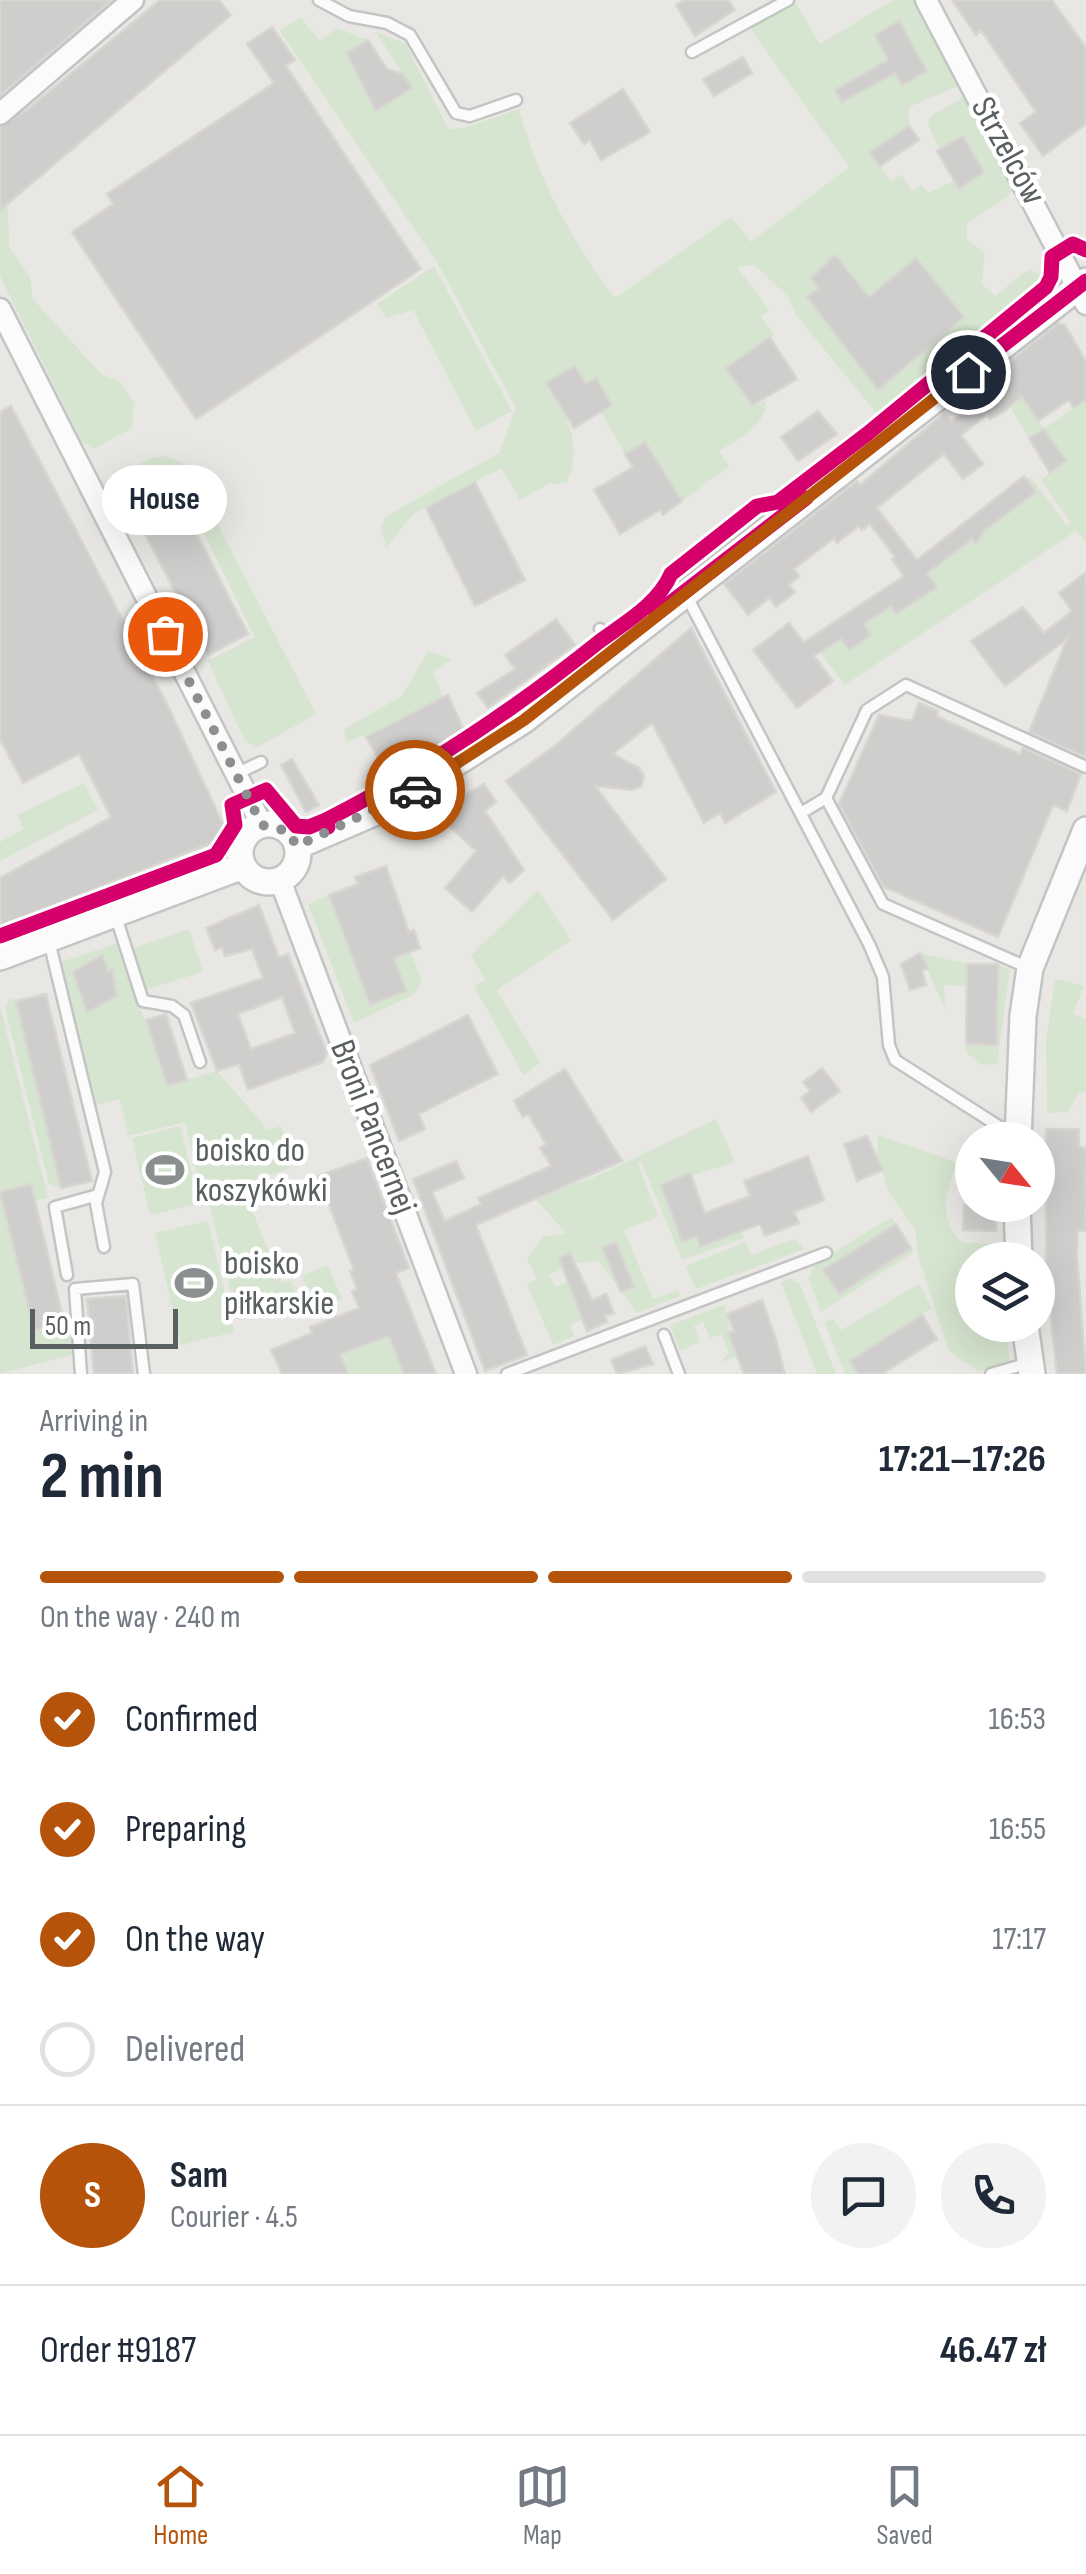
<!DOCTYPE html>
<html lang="en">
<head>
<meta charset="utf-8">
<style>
  body { margin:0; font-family:"Sofia Sans Condensed",sans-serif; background:#f2f2f3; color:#1f2937; height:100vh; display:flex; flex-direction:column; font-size:38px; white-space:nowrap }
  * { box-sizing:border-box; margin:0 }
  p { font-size:32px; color:#747a83 }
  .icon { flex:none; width:55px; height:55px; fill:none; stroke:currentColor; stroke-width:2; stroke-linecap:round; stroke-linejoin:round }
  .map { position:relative; height:1374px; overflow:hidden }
  .panel { display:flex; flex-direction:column; background:#fff; flex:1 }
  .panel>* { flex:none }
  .needle { width:65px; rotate:120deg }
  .tools { position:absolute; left:955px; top:1122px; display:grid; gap:20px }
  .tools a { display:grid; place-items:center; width:100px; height:100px; border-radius:50%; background:#fff; box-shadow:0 10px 40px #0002; font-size:50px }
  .scale { position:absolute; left:30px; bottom:25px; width:148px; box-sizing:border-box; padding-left:10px; border:5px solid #5a5f61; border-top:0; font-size:28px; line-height:35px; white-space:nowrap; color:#5a5f61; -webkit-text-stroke:8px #fff; paint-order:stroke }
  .pin { position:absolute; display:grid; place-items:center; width:85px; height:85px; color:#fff; margin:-42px; border:5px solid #fff; border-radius:50%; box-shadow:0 2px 10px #0007 }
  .courier { position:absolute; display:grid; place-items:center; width:100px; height:100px; margin:-50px; border:8px solid #b45309; border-radius:50%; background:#fff; color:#222; box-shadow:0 2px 12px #0007 }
  .bubble { position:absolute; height:70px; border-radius:35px; background:#fff; box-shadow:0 10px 40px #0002; font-size:32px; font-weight:700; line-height:70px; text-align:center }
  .summary em { font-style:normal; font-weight:700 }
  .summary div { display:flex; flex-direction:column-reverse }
  .summary { display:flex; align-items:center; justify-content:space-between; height:170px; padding:0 40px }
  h1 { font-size:65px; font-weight:700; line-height:75px }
  .bar { display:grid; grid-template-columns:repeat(4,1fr); gap:15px 10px; align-content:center; height:120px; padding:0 40px }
  .bar i { height:12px; border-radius:8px; background:#e0e1e3 }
  .bar .selected { background:#b45309 }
  .bar p { grid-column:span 4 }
  .line { display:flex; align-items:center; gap:25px; padding:0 40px; border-top:2px solid #e0e1e3 }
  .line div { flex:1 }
  .round { display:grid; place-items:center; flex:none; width:105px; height:105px; border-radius:52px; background:#f2f2f3 }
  ol { padding:0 40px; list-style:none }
  li { display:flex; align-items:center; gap:30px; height:110px }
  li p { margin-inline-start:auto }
  li .icon { padding:10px; border-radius:50%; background:#b45309; color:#fff; stroke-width:4 }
  li:last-child { color:#747a83 }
  li i { width:55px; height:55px; border:5px solid #e0e1e3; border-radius:50% }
  .tabs { display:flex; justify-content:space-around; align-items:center; height:140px; border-top:2px solid #e0e1e3; background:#fff; font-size:28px; color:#747a83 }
  .tabs a { display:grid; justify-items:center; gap:5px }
  .tabs .selected { color:#b45309 }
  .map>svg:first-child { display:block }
  .green { fill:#d6e5cf }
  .building { fill:#d0cecd; stroke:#d8d6d3; stroke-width:2.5; fill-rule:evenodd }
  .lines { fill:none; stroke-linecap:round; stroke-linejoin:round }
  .service-casing { stroke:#c3c4c4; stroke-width:15 }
  .minor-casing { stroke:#c3c4c4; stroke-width:25 }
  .tertiary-casing { stroke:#c3c4c4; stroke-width:30 }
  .service { stroke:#fcfbfb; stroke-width:10 }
  .minor { stroke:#fcfbfb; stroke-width:20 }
  .tertiary { stroke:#fcfbfb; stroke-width:25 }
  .cycleway-casing { stroke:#fff; stroke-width:21 }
  .cycleway { stroke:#d6006c; stroke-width:15 }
  .done { stroke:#8c8f8f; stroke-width:10; stroke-dasharray:0 18 }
  .route { stroke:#b45309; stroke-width:12 }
  .labels { text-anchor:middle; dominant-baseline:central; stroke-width:9; stroke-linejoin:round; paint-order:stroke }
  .street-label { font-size:35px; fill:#5a5f61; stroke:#fff }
  .poi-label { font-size:35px; fill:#5a5f61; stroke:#fff; text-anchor:start }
</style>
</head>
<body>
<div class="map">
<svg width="1086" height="1374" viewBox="0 0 1086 1374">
  <rect width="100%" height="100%" fill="#e9e7e4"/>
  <path class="green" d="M893,0H920L961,76L956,87L909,107V126L919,140L880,166L890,181L902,175L912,191L922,185L928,193L954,181L928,125L931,116L969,94L1018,183L1009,195L967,223V239L985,253L982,284L995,296L1029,269L1046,278L1012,310L878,415L796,315L788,297L755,265L737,267L769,310L761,317L774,334L727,368L760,404L766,400C766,427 739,438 719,451L729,466L682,501L645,443L625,454L574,366L547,383C567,417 583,442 567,483L548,484L520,500L501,468L412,515L386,548L381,527L386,516L499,453L516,408L438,264L280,31L300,17L320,41L337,28L368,40L347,54L377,111L412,88L376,32L406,44L448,129L464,128L519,109C538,179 571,240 615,298L731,217L751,242L849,167L750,28L796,3L820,44Z
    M8,203L9,246L31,279L32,298L102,375L118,380L134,402L132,428L94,449L82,442L0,276V208Z
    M434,266L512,411L476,431L413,310L386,318L377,304Z
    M1021,395L1044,429L1086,400V543L1076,531L845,685L820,652L841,639L849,649L871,636L864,624L891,606L897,614L936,587L927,574L985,529L1026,479L1031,477L1067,526L1071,523L1041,480L1066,460L1044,429L1029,438L1009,404Z
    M164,456L192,466L200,479L196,482L316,714L256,748L244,739L208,661L255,637L189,503L182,506L180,502L189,496L178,472L148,465L114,484L111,478L151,458Z
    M428,651L452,659L433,672L443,698L387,735L383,728L347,742L344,729L402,696Z
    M84,783L98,810L0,861V842L24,829L17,815Z
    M538,890L571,940L497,990L540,1062L524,1076L474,986L485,980L471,955Z
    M329,895L370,1005L405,991L394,958L411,952L422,982L413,995L354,1023L308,904Z
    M189,929L203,972L144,990L132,949Z
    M118,943L167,1085L217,1071L268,1130L281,1126L293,1162L288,1169L203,1198L185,1122L128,1136L120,1099L96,1105L61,962Z
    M920,953L967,964V986L944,985L945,1009Z
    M998,964L1010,970L997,1064L981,1065L966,1052V1044H997Z
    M1055,979L1084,986L1073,1014L1086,1019V1091L1079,1093L1068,1112L1047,1113L1046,1040Z
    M10,997L16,1001L61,1188L49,1184L5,1008Z
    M0,1006L48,1198L35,1201L30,1185L0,1192L34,1329L70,1321L74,1354L0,1374Z
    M716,1119L735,1162L661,1185L682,1241L696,1236L700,1246L741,1230L744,1238L682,1260L641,1161L638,1163L658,1217L624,1230L653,1299L678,1290L680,1296L637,1313L599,1261L575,1263L549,1275L555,1287L581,1275L591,1300L577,1306L581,1315L589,1312L591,1316L570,1325L574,1336L553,1345L527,1284L537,1279L527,1259L543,1237L566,1233L535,1199L597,1176Z
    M180,1126L199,1203L150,1215L132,1138Z
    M878,1135L958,1163C945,1191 937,1221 963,1243L996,1244L1001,1260H972V1325H1004L1010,1361L978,1371L949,1351L917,1252L916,1231L888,1191L877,1153Z
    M245,1192L281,1283L291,1281L303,1310L238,1320L209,1204Z
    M892,1217L896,1224L824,1271L839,1294L911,1248L914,1252L821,1312L809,1279L814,1264Z
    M208,1221L234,1332L181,1345L155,1233Z
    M795,1239L805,1249L696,1289L685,1266L746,1242L751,1255Z
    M328,1265L342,1299L316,1310L302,1276Z
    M789,1278L800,1284L836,1374H817L781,1283Z
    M919,1284L932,1308L850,1361L858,1374H845L825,1323L833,1318L841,1330Z
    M724,1305L737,1356L719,1363L729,1353L722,1334L710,1338L703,1322L694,1326L700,1342L680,1351L670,1325Z
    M389,1336L404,1374H348L340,1354Z"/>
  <path class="building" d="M0,0H112L0,96Z
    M160,0H219L231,15L0,210V127L28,109Z
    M684,0H728L735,10L695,36L676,5Z
    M952,0H1052L1086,48V124L1043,156L1020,123L1036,112L981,30L976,35Z
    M899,21L927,71L902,85L895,73L842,102L835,90L888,60L875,35Z
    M272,27L295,60L286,66L421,269L196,419L72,232L113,204L107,194L274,83L247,44Z
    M368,40L387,69L403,74L412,88L376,111L347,53Z
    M743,57L752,73L714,96L703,79Z
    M623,89L650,132L601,160L590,140L584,144L570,123Z
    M909,126L919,140L880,166L870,152Z
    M963,136L984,172L959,189L937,151Z
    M835,255L869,297L916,258L964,317L878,390L807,297L819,288L811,278Z
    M1058,323L1065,325L1086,361V400L1073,408L1069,400L1038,421L1022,396L1003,412L990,419L987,415L961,435L983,464L963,479L944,454L877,508L917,560L1024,476L1036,492L985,530L976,544L972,539L927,574L937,587L896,614L891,606L864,624L871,635L849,650L841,639L814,656L833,681L797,708L753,650L789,623L804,642L904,576L892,559L895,557L870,524L862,530L859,526L837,543L834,538L794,569L799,576L789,585L795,592L776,607L769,598L748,615L724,584L857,481L860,485L944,413L951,422L977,402L970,393Z
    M770,337L797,379L752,405L726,368Z
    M575,366L586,384L596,378L612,405L574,428L546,383Z
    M11,406L168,706L223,824L214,842L0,926V878L111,817L79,754L23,783L0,739V412Z
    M818,411L837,434L798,461L781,437Z
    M1044,429L1066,460L1050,473L1029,438Z
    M645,442L682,501L663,515L660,510L620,534L594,490L633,467L625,454Z
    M475,482L525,580L475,606L426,508Z
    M183,507L248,634L208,655L142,528Z
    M1086,572V757L1029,732L1067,639L1005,686L971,641L1023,607L1044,633L1072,611L1059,593Z
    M556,619L575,645L488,708L477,693L515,669L505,655Z
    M691,628L776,792L725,823L720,813L704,823L652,723L613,754L639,768L644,776L641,786L633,790L595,786L666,879L613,920L506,781L557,744Z
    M448,695L467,737L390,779L366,737Z
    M919,703L938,711L936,716L1020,754L1023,748L1081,774L1067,811L1053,805L998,937L884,887L839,804L879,715L912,721Z
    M292,759L319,805L306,812L281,765Z
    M484,784L496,802L485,811L524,870L510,883L503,876L472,912L445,888L476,851L449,826L443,829L434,812Z
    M386,866L409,932L414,930L420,948L394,958L406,991L370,1005L329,895L358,884L355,877Z
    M259,905L279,957L288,954L327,1053L323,1062L248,1090L239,1064L217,1071L191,1003L263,978L252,949L225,956L222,947L215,950L206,928ZM282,997L295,1033L251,1049L238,1014Z
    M920,953L928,968L922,971L926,985L910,990L901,964Z
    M102,955L108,971L112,969L117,996L87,1012L73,972Z
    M967,964H998L997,1045L966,1044Z
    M46,994L92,1181L61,1188L16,1001Z
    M166,1014L187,1080L167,1085L146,1020Z
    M468,1015L498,1074L419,1114L425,1129L399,1141L370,1065Z
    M822,1068L840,1091L811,1112L801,1098L810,1091L803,1082Z
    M565,1069L622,1161L476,1225L527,1355L485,1371L413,1179L456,1161L464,1178L432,1192L445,1221L481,1204L478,1198L551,1166L540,1148L546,1144L528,1114L523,1117L514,1101Z
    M1046,1129H1079V1147L1086,1148V1231H1078L1077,1256L1086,1374H1057L1046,1274Z
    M867,1136L883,1170L857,1181L844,1144Z
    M808,1156L824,1200L794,1212L799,1223L765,1236L760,1224L700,1247L696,1236L682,1242L661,1185L690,1173L705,1213L750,1196L744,1181Z
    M367,1158L409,1268L396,1273L436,1374H404L389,1336L340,1354L348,1374H282L271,1350L312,1333L310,1327L359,1308L352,1291L357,1289L350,1271L354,1270L318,1176Z
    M31,1184L64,1322L34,1330L0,1192Z
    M964,1205H996V1231L963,1230Z
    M896,1224L911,1248L839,1294L823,1270Z
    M616,1242L634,1287L621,1292L602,1248Z
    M570,1253L592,1300L606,1294L614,1313L605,1316L607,1322L587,1331L559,1258Z
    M126,1296L133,1374H94L87,1299Z
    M762,1300L775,1336L785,1374H744L728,1333L734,1331L727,1314Z
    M922,1315L937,1339L882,1374H858L850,1361Z
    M645,1346L653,1364L617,1374L611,1360Z"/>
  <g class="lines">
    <g class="service-casing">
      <path id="service" d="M319,0L349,16L387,23L410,35L456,113L470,116L516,100
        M692,52L788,0
        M685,593L869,944L883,977L889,1045L895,1060L1014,1136
        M600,629L612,647
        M236,774L261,762
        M801,813L826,798
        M116,917L143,1001L172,1006L184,1015L200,1062
        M49,941L105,1172L96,1203L104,1247
        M1029,968L883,904L826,798L867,710L906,685L1086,767
        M67,1275L55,1207L98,1195
        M664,1335L679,1374
        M81,1374L75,1289L133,1284L144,1374
        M507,1374L826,1253
        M991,1374L1029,1363"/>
    </g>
    <g class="minor-casing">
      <path id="minor" d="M926,0L1086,304
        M0,114L133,0
        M0,309L262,825
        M280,880L466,1374"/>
    </g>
    <g class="tertiary-casing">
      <path id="tertiary" d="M240 853a29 29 0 1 1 58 0a29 29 0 1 1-58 0Z
        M297,846L383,809L524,720L1086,281
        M0,957L243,866
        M1018,1140L1023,1016L1030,968L1086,830
        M1017,1205L1019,1260
        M1025,1325L1032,1374"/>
    </g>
    <use href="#service" class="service"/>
    <use href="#minor" class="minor"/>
    <use href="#tertiary" class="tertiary"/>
    <g class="cycleway-casing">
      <path id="cycleway" d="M972,369L1086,281
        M656,614L806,498
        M326,820C424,770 514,710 600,641C626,622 658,604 671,574L757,506L778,502L867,434L1046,287L1051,277L1052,257L1073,244L1086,250
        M0,936L216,855L235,825L232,805L266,790L296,826L309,827L326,820L328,827"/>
    </g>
    <use href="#cycleway" class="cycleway"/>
  </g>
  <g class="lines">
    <path class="done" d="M165,634L262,825L287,831L297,846L415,790"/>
    <path class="route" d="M415,790L524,720L968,372"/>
  </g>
  <defs>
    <g id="stadium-bare" transform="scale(3)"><path d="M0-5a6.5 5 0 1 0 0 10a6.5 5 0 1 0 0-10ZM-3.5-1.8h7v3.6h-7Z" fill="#8c8f8f" stroke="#fff" stroke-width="2.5" paint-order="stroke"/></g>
  </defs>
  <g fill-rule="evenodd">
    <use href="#stadium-bare" x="165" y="1170"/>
    <use href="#stadium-bare" x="194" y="1283"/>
  </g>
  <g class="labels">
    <g class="street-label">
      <text transform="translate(1008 151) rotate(61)">Strzelców</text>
      <text transform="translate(373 1127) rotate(69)">Broni Pancernej</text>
    </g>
    <g class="poi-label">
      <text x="195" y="1150">boisko do<tspan x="195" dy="40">koszykówki</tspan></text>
      <text x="224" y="1263">boisko<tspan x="224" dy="40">piłkarskie</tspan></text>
    </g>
  </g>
</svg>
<div class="tools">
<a><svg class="needle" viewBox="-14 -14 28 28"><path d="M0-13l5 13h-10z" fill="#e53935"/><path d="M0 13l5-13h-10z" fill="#747a83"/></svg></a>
<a><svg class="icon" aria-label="layers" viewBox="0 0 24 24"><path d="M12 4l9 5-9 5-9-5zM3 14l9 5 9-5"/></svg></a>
</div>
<div class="scale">50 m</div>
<div class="pin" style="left:165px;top:634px;background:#ea580c"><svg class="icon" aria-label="bag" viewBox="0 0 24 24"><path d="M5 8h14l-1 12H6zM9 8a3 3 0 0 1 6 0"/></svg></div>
<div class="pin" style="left:968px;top:372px;background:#1f2937"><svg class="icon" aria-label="home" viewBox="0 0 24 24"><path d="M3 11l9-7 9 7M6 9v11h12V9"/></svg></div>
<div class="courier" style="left:415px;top:790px"><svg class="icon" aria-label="car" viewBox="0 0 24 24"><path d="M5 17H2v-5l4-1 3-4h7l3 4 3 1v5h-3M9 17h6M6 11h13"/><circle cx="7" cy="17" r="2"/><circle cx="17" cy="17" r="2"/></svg></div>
<div class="bubble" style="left:102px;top:465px;width:125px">House</div>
</div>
<section class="panel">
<div class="summary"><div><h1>2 min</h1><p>Arriving in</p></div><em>17:21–17:26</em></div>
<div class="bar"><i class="selected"></i><i class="selected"></i><i class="selected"></i><i></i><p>On the way · 240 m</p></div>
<ol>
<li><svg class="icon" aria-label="check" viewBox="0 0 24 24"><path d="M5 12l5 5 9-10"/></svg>Confirmed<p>16:53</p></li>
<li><svg class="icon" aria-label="check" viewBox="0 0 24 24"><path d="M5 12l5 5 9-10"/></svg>Preparing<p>16:55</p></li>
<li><svg class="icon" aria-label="check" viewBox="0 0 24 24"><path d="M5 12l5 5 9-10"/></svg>On the way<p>17:17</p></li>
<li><i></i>Delivered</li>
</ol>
<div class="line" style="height:180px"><b class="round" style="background:#b45309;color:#fff">S</b><div><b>Sam</b><p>Courier · 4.5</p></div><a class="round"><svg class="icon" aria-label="chat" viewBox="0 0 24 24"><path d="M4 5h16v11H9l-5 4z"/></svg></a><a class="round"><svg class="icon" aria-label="phone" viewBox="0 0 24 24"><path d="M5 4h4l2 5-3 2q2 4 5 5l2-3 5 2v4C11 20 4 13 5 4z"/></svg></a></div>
<div class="line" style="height:130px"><div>Order #9187</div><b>46.47 zł</b></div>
</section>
<nav class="tabs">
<a class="selected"><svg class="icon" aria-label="home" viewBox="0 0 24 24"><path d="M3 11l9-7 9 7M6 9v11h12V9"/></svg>Home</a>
<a><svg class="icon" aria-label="map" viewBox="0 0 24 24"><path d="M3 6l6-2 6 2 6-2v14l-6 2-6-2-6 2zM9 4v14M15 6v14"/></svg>Map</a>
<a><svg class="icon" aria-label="saved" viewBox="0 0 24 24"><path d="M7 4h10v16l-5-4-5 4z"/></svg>Saved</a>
</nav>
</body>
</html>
